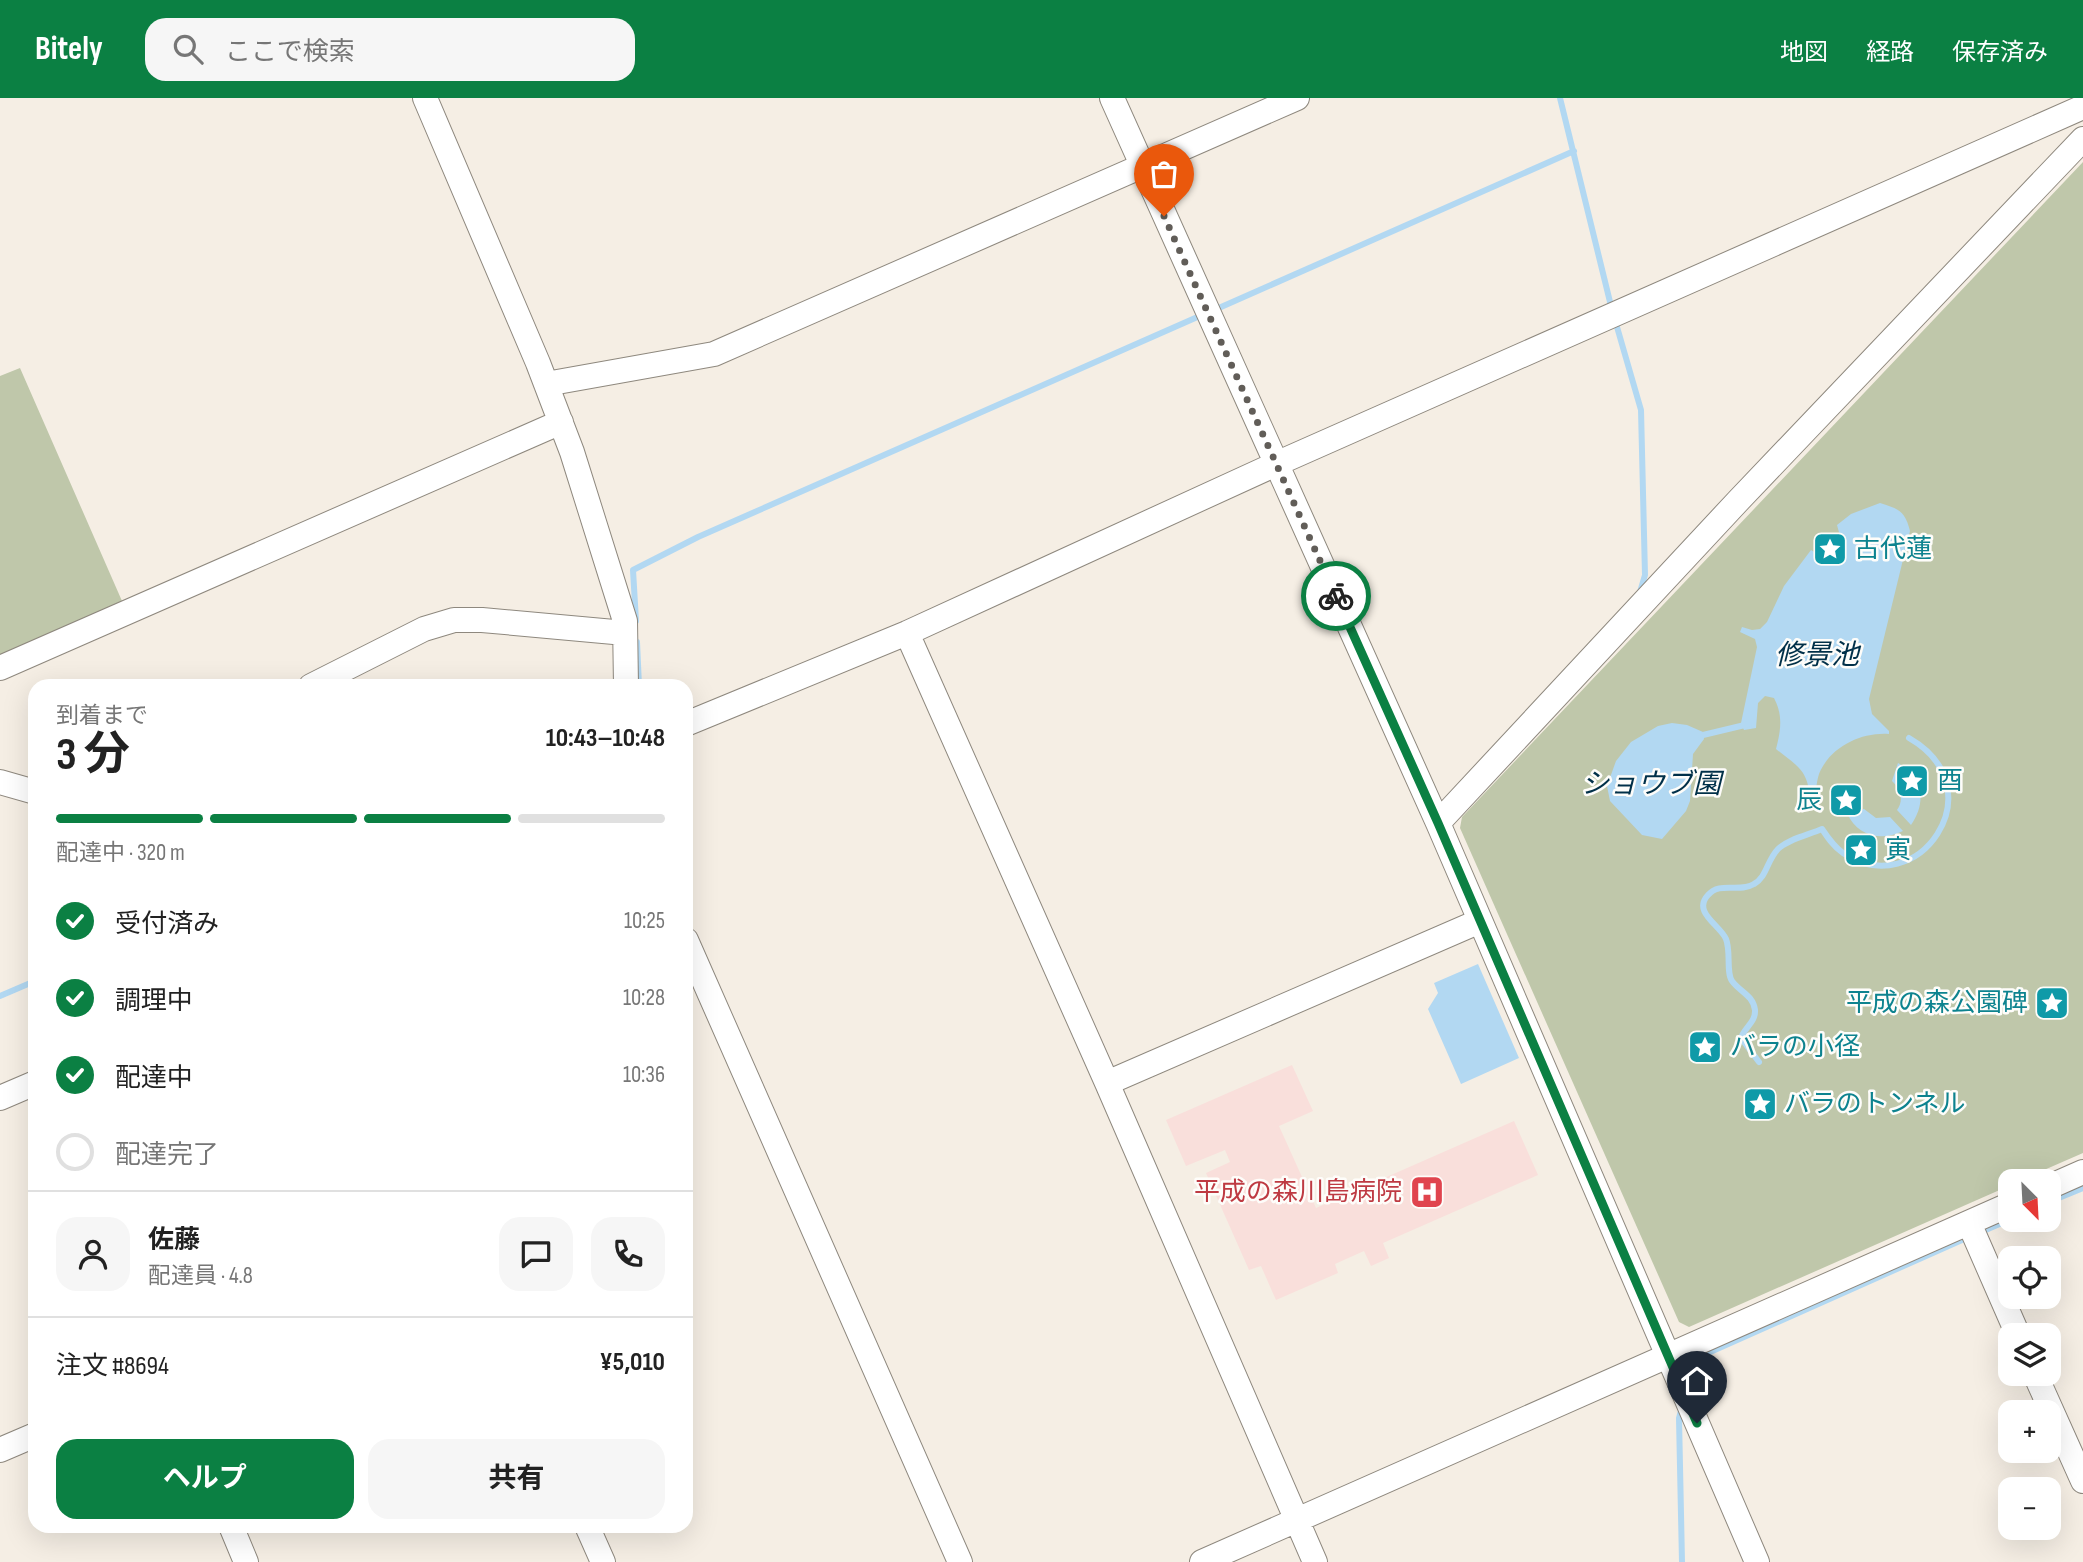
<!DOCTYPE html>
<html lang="ja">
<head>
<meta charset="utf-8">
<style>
  body { margin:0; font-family:"Sofia Sans Condensed","Noto Sans JP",sans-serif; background:#f6f6f6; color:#222; height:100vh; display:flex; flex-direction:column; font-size:26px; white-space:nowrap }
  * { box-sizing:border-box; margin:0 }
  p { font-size:23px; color:#767676 }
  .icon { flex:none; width:38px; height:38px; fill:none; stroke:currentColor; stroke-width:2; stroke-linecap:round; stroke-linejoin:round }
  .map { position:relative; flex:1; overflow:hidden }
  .panel { position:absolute; left:28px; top:581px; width:665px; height:854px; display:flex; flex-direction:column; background:#fff; border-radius:21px; box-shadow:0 7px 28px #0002 }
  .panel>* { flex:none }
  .needle { width:46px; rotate:156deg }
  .buttons { position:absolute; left:1998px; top:1071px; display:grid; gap:14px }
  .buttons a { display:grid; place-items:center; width:63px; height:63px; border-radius:14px; background:#fff; box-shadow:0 7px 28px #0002; font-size:35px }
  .pin { position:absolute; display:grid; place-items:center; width:60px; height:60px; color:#fff; margin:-72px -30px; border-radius:50% 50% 50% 0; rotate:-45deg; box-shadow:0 0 7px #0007 }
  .pin .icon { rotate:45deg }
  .courier { position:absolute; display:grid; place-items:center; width:70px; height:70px; margin:-35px; border:5px solid #0b8043; border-radius:50%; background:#fff; color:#222; box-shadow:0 2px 9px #0007 }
  .headline em { font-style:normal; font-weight:700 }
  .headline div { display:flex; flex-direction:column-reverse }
  .headline { display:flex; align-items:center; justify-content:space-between; height:119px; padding:0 28px }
  h1 { font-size:46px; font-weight:700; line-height:52px }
  .bar { display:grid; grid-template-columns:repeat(4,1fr); gap:10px 7px; align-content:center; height:84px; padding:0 28px }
  .bar i { height:9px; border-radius:5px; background:#e0e0e0 }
  .bar .active { background:#0b8043 }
  .bar p { grid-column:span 4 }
  .line { display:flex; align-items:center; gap:18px; padding:0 28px; border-top:2px solid #e0e0e0 }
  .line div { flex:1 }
  .round { display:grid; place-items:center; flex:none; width:74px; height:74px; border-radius:21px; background:#f6f6f6 }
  ol { padding:0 28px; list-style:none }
  li { display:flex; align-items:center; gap:21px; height:77px }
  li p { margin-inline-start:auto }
  li .icon { padding:7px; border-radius:50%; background:#0b8043; color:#fff; stroke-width:4 }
  li:last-child { color:#767676 }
  li i { width:38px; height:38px; border:4px solid #e0e0e0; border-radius:50% }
  .action { display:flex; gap:14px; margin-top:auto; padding:14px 28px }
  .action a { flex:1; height:80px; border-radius:21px; background:#0b8043; color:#fff; font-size:28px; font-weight:700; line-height:80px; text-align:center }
  .action a+a { background:#f6f6f6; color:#222 }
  header { display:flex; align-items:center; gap:42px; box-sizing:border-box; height:98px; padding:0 35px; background:#0b8043; color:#fff }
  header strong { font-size:33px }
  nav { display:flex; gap:38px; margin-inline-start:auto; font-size:24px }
  .search { width:490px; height:63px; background:#f6f6f6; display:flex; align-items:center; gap:18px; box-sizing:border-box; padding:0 24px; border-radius:21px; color:#767676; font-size:26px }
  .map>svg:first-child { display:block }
  .medical { fill:#f9dfdb }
  .green { fill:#bfc7aa }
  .water { fill:#b2d8f2 }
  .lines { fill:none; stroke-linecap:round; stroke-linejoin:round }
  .stream { stroke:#b2d8f2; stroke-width:6 }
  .minor-casing { stroke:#8e887e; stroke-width:26 }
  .minor { stroke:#fff; stroke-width:24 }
  .done { stroke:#615d58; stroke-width:7; stroke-dasharray:0 12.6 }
  .route { stroke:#0b8043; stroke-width:9 }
  .labels { text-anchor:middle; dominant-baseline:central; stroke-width:5; stroke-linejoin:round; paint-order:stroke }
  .culture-label { font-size:26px; fill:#0d838f; stroke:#fefdfa; text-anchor:start }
  .health-label { font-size:26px; fill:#be3a42; stroke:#fefdfa; text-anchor:end }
  .water-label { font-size:28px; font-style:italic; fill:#003049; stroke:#fefdfa }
</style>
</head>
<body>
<header>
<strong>Bitely</strong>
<div class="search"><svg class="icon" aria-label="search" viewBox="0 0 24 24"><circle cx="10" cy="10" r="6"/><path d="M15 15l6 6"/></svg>ここで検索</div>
<nav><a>地図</a><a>経路</a><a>保存済み</a></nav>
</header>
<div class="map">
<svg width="2083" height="1464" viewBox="0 0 2083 1464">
  <rect width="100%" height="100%" fill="#f5eee4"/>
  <path class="medical" d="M1292,967L1313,1013L1279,1028L1316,1110L1514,1023L1538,1077L1383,1145L1389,1160L1371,1168L1364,1153L1335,1166L1338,1175L1276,1202L1261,1168L1249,1172L1206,1075L1230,1064L1225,1052L1186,1068L1166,1022Z"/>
  <path class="green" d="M2083,64V1055L2019,1083H2011V1087L1689,1229L1679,1224L1460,730L1462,719Z
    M20,270L122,503L0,558V278Z"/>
  <path class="water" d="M1880,405C1899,411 1905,413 1910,433L1869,601L1872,616L1889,633V636C1861,634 1830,649 1819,676C1816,685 1816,695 1815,705L1812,706C1806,670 1802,672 1776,651C1781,632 1783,617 1774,600L1765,598L1758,605L1756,630L1744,632L1741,625L1757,549L1755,541L1740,534L1742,529L1752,532L1760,531L1767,524L1784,488L1811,452L1821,458L1839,453L1840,438L1837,427L1851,416Z
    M1672,625L1687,627L1703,634L1704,641L1693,656L1690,703L1686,713L1662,741L1642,737L1610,703L1607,688L1616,663L1631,644L1658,628Z
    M1898,665C1923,679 1927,704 1911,727L1897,712C1904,702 1901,692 1892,683Z
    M1864,711L1876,720L1890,719L1903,733C1881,744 1857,738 1847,715Z
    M1478,866L1519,960L1461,986L1428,911L1438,895L1434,885Z"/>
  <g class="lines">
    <path class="stream" d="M1560,0L1612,212
      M1212,213L1574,53
      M1615,222L1641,312L1645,477L1640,494
      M636,523L633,472L698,439L1202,217
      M637,544L639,588
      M1703,637L1749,626
      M0,898L35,883
      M1759,964L1741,940C1744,930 1756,924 1755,912C1753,897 1740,894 1732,883C1726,875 1731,853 1726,841C1720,827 1692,814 1708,797C1720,783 1739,795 1754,786C1767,779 1767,762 1778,751C1788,741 1808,737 1822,731C1828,740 1834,749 1843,755C1918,806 1998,691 1909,640
      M2049,1104L2083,1090
      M1981,1134L2011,1121
      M1687,1281L1690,1263L1971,1138
      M1682,1309L1679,1320L1682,1464"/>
    <g class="minor-casing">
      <path id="minor" d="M425,0L538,265L572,354L625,523L626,588
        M1112,0L1438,725L1757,1464
        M546,286L714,256L1297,0
        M907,535L1107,985L1315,1464
        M0,570L561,324
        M311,588L424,531L454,522H482L625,535
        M686,626L907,535L1276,366L2083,9
        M0,684L35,694
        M1438,725L1738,403L2083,41
        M686,842L960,1464
        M1107,985L1480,823
        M0,1000L35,985
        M2049,1089L2083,1074
        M1969,1125L2018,1237
        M2035,1276L2083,1383
        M0,1352L35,1337
        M231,1428L246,1464
        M587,1428L603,1464
        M1202,1464L2011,1106"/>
    </g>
    <use href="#minor" class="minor"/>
  </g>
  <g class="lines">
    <path class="done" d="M1164,118L1336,498"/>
    <path class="route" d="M1336,498L1438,725L1697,1325"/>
  </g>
  <defs>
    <g id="sight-square" transform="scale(1.75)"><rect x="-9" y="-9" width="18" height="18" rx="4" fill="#0f9aa8" stroke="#fefdfa"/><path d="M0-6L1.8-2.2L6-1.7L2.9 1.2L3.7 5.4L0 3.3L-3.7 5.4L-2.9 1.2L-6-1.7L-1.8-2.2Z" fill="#fff"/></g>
    <g id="hospital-square" transform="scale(1.75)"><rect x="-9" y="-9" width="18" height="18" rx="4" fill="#e0444e" stroke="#fefdfa"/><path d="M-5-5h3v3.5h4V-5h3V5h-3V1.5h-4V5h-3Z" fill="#fff"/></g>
  </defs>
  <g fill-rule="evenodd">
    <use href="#sight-square" x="1830" y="451"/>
    <use href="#sight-square" x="1912" y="683"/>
    <use href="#sight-square" x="1846" y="702"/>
    <use href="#sight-square" x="1861" y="752"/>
    <use href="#sight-square" x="2052" y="905"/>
    <use href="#sight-square" x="1705" y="949"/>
    <use href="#sight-square" x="1760" y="1006"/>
    <use href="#hospital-square" x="1427" y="1094"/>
  </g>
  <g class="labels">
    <g class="culture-label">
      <text x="1854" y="451">古代蓮</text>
      <text x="1937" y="683">酉</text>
      <text x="1822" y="702" text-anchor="end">辰</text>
      <text x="1885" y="752">寅</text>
      <text x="2028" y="905" text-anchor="end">平成の森公園碑</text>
      <text x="1730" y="949">バラの小径</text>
      <text x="1784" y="1006">バラのトンネル</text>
    </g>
    <g class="health-label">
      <text x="1402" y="1094">平成の森川島病院</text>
    </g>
    <g class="water-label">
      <text x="1817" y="557">修景池</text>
      <text x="1651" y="686">ショウブ園</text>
    </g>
  </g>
</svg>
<div class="buttons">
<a><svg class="needle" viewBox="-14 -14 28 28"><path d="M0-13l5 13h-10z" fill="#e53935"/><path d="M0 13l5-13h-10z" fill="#767676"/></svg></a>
<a><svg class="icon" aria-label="locate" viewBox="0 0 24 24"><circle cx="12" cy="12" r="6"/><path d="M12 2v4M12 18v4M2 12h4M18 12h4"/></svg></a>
<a><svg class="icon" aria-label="layers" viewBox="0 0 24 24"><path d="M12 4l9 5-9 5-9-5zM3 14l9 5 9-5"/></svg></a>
<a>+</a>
<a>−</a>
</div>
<div class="pin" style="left:1164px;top:118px;background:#ea580c"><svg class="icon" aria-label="bag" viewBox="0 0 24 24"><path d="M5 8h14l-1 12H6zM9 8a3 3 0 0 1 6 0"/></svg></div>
<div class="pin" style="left:1697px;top:1325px;background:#1f2937"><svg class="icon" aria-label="home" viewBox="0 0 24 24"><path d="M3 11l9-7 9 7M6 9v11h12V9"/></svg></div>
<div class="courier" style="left:1336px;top:498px"><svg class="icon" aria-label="bike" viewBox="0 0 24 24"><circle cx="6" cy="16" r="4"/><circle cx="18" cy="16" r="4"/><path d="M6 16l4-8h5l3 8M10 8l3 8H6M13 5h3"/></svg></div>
<section class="panel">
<div class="headline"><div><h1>3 分</h1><p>到着まで</p></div><em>10:43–10:48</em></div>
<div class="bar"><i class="active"></i><i class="active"></i><i class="active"></i><i></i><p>配達中 · 320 m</p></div>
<ol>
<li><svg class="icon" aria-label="check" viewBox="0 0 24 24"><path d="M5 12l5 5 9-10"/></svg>受付済み<p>10:25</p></li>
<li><svg class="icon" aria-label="check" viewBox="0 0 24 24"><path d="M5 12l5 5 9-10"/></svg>調理中<p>10:28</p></li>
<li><svg class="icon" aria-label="check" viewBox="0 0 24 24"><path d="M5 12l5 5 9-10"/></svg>配達中<p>10:36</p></li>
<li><i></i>配達完了</li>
</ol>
<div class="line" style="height:126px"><a class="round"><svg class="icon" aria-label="person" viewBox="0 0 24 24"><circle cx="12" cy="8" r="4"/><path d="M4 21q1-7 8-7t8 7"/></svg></a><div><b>佐藤</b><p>配達員 · 4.8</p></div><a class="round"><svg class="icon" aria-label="chat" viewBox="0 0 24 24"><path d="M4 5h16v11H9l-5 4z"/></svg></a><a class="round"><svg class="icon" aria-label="phone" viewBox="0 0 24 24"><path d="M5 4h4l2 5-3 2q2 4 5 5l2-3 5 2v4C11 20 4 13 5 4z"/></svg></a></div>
<div class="line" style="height:91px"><div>注文 #8694</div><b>¥5,010</b></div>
<div class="action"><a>ヘルプ</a><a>共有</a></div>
</section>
</div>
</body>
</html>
